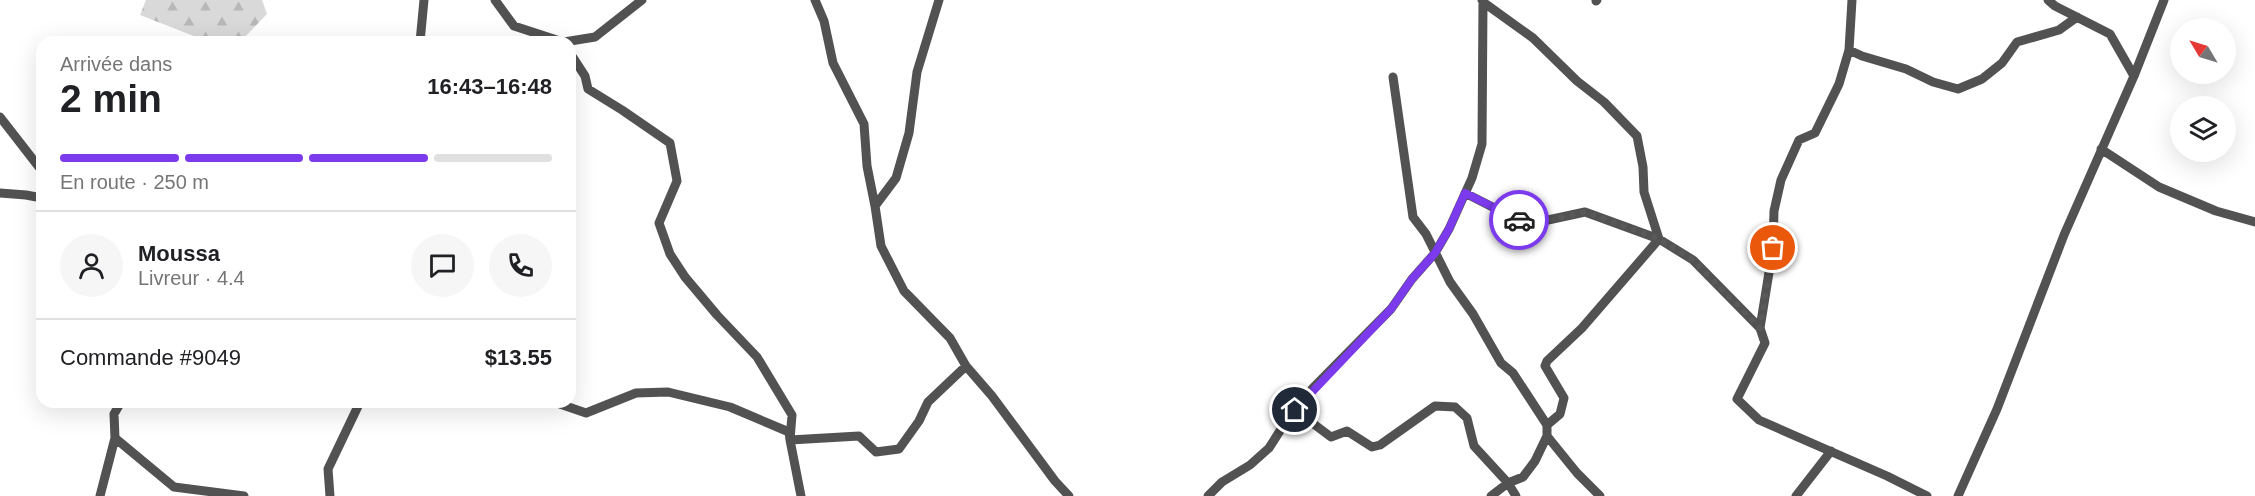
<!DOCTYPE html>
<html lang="fr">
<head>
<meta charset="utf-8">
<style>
  body { margin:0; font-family:Helvetica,sans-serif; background:#f6f6f6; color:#202124; height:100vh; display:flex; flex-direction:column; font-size:22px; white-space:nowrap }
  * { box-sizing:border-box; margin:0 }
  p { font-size:20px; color:#757577 }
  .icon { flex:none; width:33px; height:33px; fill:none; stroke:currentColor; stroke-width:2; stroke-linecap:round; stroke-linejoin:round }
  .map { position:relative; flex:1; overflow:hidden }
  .sheet { position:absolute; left:36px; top:36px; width:540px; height:372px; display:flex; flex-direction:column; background:#fff; border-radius:18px; box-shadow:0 6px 24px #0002 }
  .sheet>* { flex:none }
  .needle { width:39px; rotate:308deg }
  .controls { position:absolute; left:2170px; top:18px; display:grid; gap:12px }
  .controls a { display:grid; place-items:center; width:66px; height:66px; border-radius:50%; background:#fff; box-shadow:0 6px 24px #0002; font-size:30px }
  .pin { position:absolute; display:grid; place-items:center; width:51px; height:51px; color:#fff; margin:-26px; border:3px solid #fff; border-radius:50%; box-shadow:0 2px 6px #0007 }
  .courier { position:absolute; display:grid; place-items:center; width:60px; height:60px; margin:-30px; border:4px solid #7c3aed; border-radius:50%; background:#fff; color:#222; box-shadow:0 2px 8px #0007 }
  .summary em { font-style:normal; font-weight:700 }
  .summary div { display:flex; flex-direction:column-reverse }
  .summary { display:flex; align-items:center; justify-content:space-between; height:102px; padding:0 24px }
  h1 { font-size:39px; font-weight:700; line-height:45px }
  .bar { display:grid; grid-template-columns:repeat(4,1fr); gap:9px 6px; align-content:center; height:72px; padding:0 24px }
  .bar i { height:8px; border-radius:4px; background:#e0e0e0 }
  .bar .on { background:#7c3aed }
  .bar p { grid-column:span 4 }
  .line { display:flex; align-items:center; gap:15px; padding:0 24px; border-top:2px solid #e0e0e0 }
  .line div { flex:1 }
  .round { display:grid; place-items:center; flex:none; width:63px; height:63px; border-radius:32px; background:#f6f6f6 }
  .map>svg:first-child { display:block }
  .forest { fill:url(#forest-firs) }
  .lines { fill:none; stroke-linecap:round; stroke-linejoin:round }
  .minor { stroke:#525252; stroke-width:9 }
  .done { stroke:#595959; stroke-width:6; stroke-dasharray:0 10.8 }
  .route { stroke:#7c3aed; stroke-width:8 }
</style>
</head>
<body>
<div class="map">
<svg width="2255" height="496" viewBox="0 0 2255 496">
  <defs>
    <pattern id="forest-firs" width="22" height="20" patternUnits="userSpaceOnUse" patternTransform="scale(1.5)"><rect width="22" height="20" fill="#d9d9d9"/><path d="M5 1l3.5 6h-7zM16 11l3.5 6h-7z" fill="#b8b8b8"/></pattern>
  </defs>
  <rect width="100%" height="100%" fill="#fff"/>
  <path class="forest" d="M146,0H262L267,14L240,42H209L140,15Z"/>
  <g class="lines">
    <path class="minor" d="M495,0L514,26L563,42
      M815,0L824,21L833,63L864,124L867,166L875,206
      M939,0L917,72L909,133L896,178L875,206L881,246L904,291L950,338L966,366L992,396L1055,481L1069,496
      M2048,0L2055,6L2110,34L2134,76
      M1596,1L1597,0
      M1483,2L1533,38L1577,81L1604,102L1637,136L1643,167L1644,192L1659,239L1693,260L1760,328L1765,343L1737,399L1759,420L1887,476L1927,496
      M420,42L424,0
      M564,42L595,37L642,0
      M1849,50L1862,56L1906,69L1933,82L1958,89L1982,79L2002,63L2017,42L2059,30L2077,17
      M570,53L585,76L588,89L622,110L670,143L677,181L659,223L670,254L685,277L717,315L757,357L792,415L790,440L801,496
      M1393,77L1413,217L1426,234L1450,282L1473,314L1501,363L1513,373L1547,425V436L1577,473L1600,496
      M0,117L42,171
      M2101,149L2159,187L2216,211L2255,222
      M0,193L26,195L42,198
      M1465,193L1518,220H1548L1585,212L1659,239L1582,328L1547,361L1545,366L1564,398L1560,414L1547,425
      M1760,328L1773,248L1774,211L1781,180L1799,140L1815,133L1839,84L1849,50L1852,0
      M554,402L586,413L636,393L668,392L730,407L789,432L790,440L859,436L876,452L899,449L919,421L928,402L966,366
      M1295,410L1331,437L1347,431L1372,447L1380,445L1435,406L1455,407L1467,418L1474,446L1508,483L1516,496
      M115,438L174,487L244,496
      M100,496L115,438L114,414L121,402
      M330,496L328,469L360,402
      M1208,496L1222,482L1250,465L1269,448L1290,415L1313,388L1391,309L1412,279L1435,253L1449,229L1472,178L1482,144L1483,2L1482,0
      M1491,496L1508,483L1523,477L1535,461L1547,436
      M1796,496L1831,451
      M1958,496L1997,409L2064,235L2134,76L2164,0"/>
  </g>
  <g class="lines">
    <path class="done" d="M1519,220H1548L1585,212L1659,239L1693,260L1760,328L1773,248"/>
    <path class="route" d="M1295,410L1391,309L1412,279L1435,253L1449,229L1465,193L1519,220"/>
  </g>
</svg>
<div class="controls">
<a><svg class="needle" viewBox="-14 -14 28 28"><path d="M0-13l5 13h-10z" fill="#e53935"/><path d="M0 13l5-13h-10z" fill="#757577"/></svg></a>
<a><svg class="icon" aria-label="layers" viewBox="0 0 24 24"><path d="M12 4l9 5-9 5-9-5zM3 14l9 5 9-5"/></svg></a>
</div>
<div class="pin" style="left:1773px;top:248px;background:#ea580c"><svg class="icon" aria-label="bag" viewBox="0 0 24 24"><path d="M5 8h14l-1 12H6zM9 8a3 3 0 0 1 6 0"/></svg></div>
<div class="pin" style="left:1295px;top:410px;background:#1f2937"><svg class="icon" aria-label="home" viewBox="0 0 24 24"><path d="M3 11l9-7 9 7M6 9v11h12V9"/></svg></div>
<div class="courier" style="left:1519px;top:220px"><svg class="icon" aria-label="car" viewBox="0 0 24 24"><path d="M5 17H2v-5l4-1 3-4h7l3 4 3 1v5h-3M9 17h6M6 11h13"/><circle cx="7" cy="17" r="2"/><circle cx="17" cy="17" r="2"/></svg></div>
<section class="sheet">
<div class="summary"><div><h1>2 min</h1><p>Arrivée dans</p></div><em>16:43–16:48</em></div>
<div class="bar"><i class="on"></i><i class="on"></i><i class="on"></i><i></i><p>En route · 250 m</p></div>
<div class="line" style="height:108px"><a class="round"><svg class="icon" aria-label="person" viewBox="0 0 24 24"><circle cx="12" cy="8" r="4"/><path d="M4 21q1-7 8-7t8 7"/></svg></a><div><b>Moussa</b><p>Livreur · 4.4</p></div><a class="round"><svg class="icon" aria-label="chat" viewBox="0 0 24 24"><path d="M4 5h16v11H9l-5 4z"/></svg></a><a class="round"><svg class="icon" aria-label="phone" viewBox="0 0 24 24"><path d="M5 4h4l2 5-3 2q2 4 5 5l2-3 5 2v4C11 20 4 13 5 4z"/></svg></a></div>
<div class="line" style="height:78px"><div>Commande #9049</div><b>$13.55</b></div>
</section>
</div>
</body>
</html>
